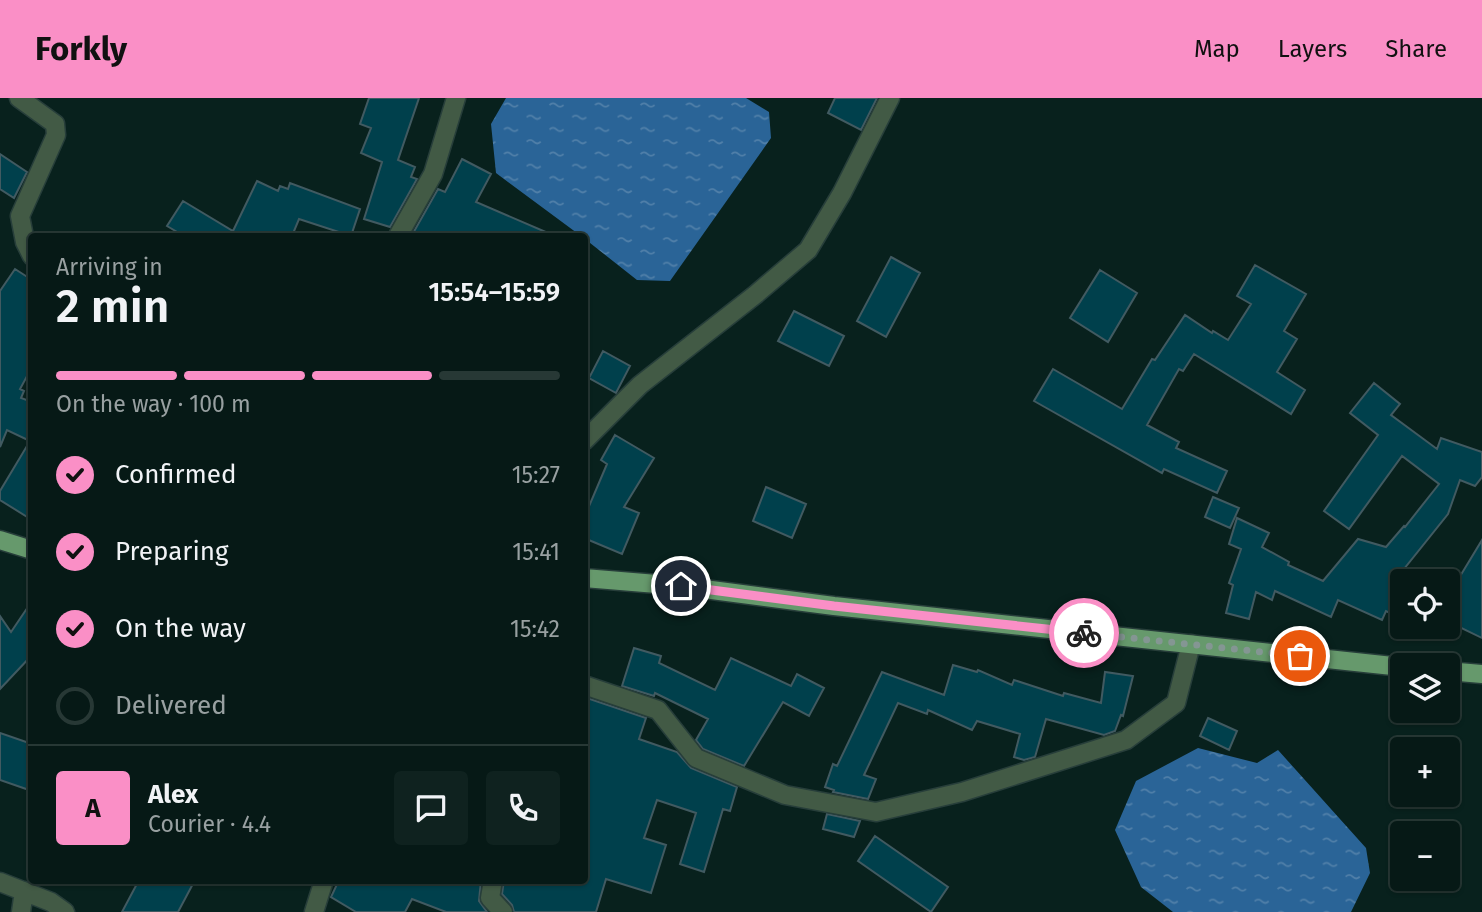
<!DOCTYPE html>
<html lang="en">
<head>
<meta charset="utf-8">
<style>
  body { margin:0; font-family:"Fira Sans",sans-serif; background:#0f221f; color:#f1f3f6; height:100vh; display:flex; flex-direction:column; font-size:26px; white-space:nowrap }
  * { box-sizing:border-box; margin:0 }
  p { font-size:23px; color:#98a0a1 }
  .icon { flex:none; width:38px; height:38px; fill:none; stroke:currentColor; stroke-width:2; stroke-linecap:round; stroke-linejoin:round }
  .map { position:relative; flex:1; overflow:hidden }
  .details { position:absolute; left:28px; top:135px; width:560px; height:651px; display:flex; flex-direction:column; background:#061916; border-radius:7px; box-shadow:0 2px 5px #0004,0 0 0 2px #273835 }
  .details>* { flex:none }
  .buttons { position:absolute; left:1390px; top:471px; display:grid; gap:14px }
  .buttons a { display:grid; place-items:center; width:70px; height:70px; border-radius:7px; background:#061916; box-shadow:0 2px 5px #0004,0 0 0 2px #273835; font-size:35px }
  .pin { position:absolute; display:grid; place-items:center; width:60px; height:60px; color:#fff; margin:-30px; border:4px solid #fff; border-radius:50%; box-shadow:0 2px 7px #0007 }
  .courier { position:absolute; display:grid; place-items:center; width:70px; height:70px; margin:-35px; border:5px solid #fa8fc6; border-radius:50%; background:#fff; color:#222; box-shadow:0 2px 9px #0007 }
  .head em { font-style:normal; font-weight:600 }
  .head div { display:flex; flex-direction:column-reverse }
  .head { display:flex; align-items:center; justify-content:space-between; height:119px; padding:0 28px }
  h1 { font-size:46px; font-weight:600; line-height:52px }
  .bar { display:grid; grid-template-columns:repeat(4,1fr); gap:10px 7px; align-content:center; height:84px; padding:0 28px }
  .bar i { height:9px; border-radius:5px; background:#273835 }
  .bar .active { background:#fa8fc6 }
  .bar p { grid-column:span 4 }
  .line { display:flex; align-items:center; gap:18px; padding:0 28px; border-top:2px solid #273835 }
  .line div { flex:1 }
  .round { display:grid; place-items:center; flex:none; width:74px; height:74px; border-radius:7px; background:#0f221f }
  ol { padding:0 28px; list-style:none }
  li { display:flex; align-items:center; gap:21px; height:77px }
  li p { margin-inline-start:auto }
  li .icon { padding:7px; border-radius:50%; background:#fa8fc6; color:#111; stroke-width:4 }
  li:last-child { color:#98a0a1 }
  li i { width:38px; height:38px; border:4px solid #273835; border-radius:50% }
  header { display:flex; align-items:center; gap:42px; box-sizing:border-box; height:98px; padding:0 35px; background:#fa8fc6; color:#111 }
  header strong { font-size:33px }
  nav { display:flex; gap:38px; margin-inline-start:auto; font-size:24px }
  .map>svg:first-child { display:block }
  .water { fill:url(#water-ripples) }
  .building { fill:#00404c; stroke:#415a61; stroke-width:2 }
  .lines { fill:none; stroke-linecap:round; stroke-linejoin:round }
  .minor-casing { stroke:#273e3a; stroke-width:21 }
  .major-casing { stroke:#273e3a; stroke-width:21 }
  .minor { stroke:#425a45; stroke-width:18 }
  .major { stroke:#66996c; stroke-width:18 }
  .done { stroke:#849693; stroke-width:7; stroke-dasharray:0 12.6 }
  .route { stroke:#fa8fc6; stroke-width:9 }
</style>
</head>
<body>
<header>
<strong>Forkly</strong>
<nav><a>Map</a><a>Layers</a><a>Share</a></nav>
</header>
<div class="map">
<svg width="1482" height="814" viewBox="0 0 1482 814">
  <defs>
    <pattern id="water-ripples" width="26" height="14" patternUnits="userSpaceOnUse" patternTransform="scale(1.75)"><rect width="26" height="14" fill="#2a6497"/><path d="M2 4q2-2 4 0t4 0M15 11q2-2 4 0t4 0" fill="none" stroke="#5180a9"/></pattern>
  </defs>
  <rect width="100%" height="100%" fill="#08211d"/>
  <path class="water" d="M506,0H746L769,14L771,40L670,183L637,182L585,141L584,138H581L496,75L491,26Z
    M1198,650L1257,665L1278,652L1366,750L1370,775L1351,814H1173L1141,789L1115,732L1136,683Z"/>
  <path class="building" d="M369,0H419L398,62L415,69L411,79L417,81L390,129L364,121L382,64L361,55L371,30L360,26Z
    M835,0H877L861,32L828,15Z
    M0,56L27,74L14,100L0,91Z
    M462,61L491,76L476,104L555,138L412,137L438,91L445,94Z
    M257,83L278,93L280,88L288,91L290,85L360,111L351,138L299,121L292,138H184L167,128L183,103L233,133Z
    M891,159L920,175L886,239L857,223Z
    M1255,167L1306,196L1284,233L1297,241L1277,274L1305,292L1291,316L1194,256L1183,273L1179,271L1147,327L1179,344L1176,350L1227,373L1217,395L1164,371L1162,375L1034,303L1053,271L1122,311L1152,261L1155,262L1185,217L1212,235L1213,233L1228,242L1251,206L1237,198Z
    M15,171L32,182V269L20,291L24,293L21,300L32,304V422L0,402V393L30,343L7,332L0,349V193Z
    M1100,172L1137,195L1108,244L1070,220Z
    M794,213L844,238L829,268L778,243Z
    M603,253L630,268L616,295L589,280Z
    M1374,285L1400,306L1391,317L1437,351L1441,340L1482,354V379L1475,388L1460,382L1448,416L1404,471L1394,494L1402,498V521L1386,513L1382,522L1338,502L1331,519L1275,493L1272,502L1256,494L1249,521L1226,515L1233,487L1229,485L1241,451L1229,446L1237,420L1269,435L1262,449L1289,464L1288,467L1323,483L1358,441L1386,449L1404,428L1405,429L1439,386L1402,358L1349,431L1324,413L1378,337L1350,315Z
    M615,337L654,360L624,409L639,415L622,456L584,440V420L607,366L601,362Z
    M766,389L806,406L792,440L753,423Z
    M1213,399L1239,410L1230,430L1205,419Z
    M1482,442V540L1447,523V473L1459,480Z
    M32,503V557L0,591V518L11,534Z
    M634,550L661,558L659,565L715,592L731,560L791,588L797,576L824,590L809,618L783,604L744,668L703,651L696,642L708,621L655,595L654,598L622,588Z
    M953,567L977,574L978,572L1012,587L1014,582L1063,598L1064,595L1101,605L1105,574L1133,578L1123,618L1121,617L1115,633L1104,637L1046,621L1035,659L1024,662L1014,659L1020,636L977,623L972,632L928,612L927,616L898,605L864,677L876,681L868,701L833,694L834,692L825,689L833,666L837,668L882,574L944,597Z
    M584,599L646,620L639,641L677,654L691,670L737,689L730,713L723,711L704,774L680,766L696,715L657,702L644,740L666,747L651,795L606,781L596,814H514L512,807L502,796L504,782H584Z
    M1208,620L1237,633L1229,652L1200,638Z
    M0,635L32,646V693L0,682Z
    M827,716L860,723L854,739L823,731Z
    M875,738L948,789L931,814L858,763Z
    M139,782H195L178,814H122Z
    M339,782H481L479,803L487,814H446L412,801L405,814H356L331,799Z"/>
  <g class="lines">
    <g class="minor-casing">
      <path id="minor" d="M19,0L55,26L56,37L20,118L25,144L32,158
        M398,138L433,76L456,0
        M584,343L640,287L755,197L808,152L842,95L890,0
        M584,587L658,612L696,660L785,697L876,714L962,694L1126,642L1176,605L1191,546
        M493,782L490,800L503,814
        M0,784L51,804L65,814
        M21,814L24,793
        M314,814L324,782"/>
    </g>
    <g class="major-casing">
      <path id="major" d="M0,442L32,452
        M584,480L681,488L834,508L1402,569
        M1447,573L1482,576"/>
    </g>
    <use href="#minor" class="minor"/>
    <use href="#major" class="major"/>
  </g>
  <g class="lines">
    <path class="done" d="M1084,535L1300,558"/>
    <path class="route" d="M681,488L834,508L1084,535"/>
  </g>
</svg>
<div class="buttons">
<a><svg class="icon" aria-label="locate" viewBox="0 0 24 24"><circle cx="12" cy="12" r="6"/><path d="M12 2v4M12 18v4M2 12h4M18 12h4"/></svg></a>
<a><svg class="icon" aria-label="layers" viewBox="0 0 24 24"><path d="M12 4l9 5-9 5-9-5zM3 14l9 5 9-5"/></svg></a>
<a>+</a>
<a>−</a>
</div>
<div class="pin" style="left:1300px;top:558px;background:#ea580c"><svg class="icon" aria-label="bag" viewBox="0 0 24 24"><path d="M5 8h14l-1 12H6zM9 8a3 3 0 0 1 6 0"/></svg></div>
<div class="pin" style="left:681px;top:488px;background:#1f2937"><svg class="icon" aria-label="home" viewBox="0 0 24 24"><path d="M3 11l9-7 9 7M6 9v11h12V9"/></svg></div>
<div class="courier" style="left:1084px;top:535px"><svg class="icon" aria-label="bike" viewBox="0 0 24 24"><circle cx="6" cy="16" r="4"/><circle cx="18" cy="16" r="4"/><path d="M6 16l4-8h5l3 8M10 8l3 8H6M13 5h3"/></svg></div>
<section class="details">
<div class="head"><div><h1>2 min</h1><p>Arriving in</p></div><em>15:54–15:59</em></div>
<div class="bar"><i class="active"></i><i class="active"></i><i class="active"></i><i></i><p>On the way · 100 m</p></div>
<ol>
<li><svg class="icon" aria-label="check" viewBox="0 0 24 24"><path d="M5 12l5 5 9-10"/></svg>Confirmed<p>15:27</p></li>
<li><svg class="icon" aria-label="check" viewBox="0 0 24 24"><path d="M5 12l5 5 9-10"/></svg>Preparing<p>15:41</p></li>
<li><svg class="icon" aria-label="check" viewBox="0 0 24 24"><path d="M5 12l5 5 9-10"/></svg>On the way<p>15:42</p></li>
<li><i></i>Delivered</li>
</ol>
<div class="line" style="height:126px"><b class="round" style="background:#fa8fc6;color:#111">A</b><div><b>Alex</b><p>Courier · 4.4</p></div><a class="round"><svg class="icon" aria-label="chat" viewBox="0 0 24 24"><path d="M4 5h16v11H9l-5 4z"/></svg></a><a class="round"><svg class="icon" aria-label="phone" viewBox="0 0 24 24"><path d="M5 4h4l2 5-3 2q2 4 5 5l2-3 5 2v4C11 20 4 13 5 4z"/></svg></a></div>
</section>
</div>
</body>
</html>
